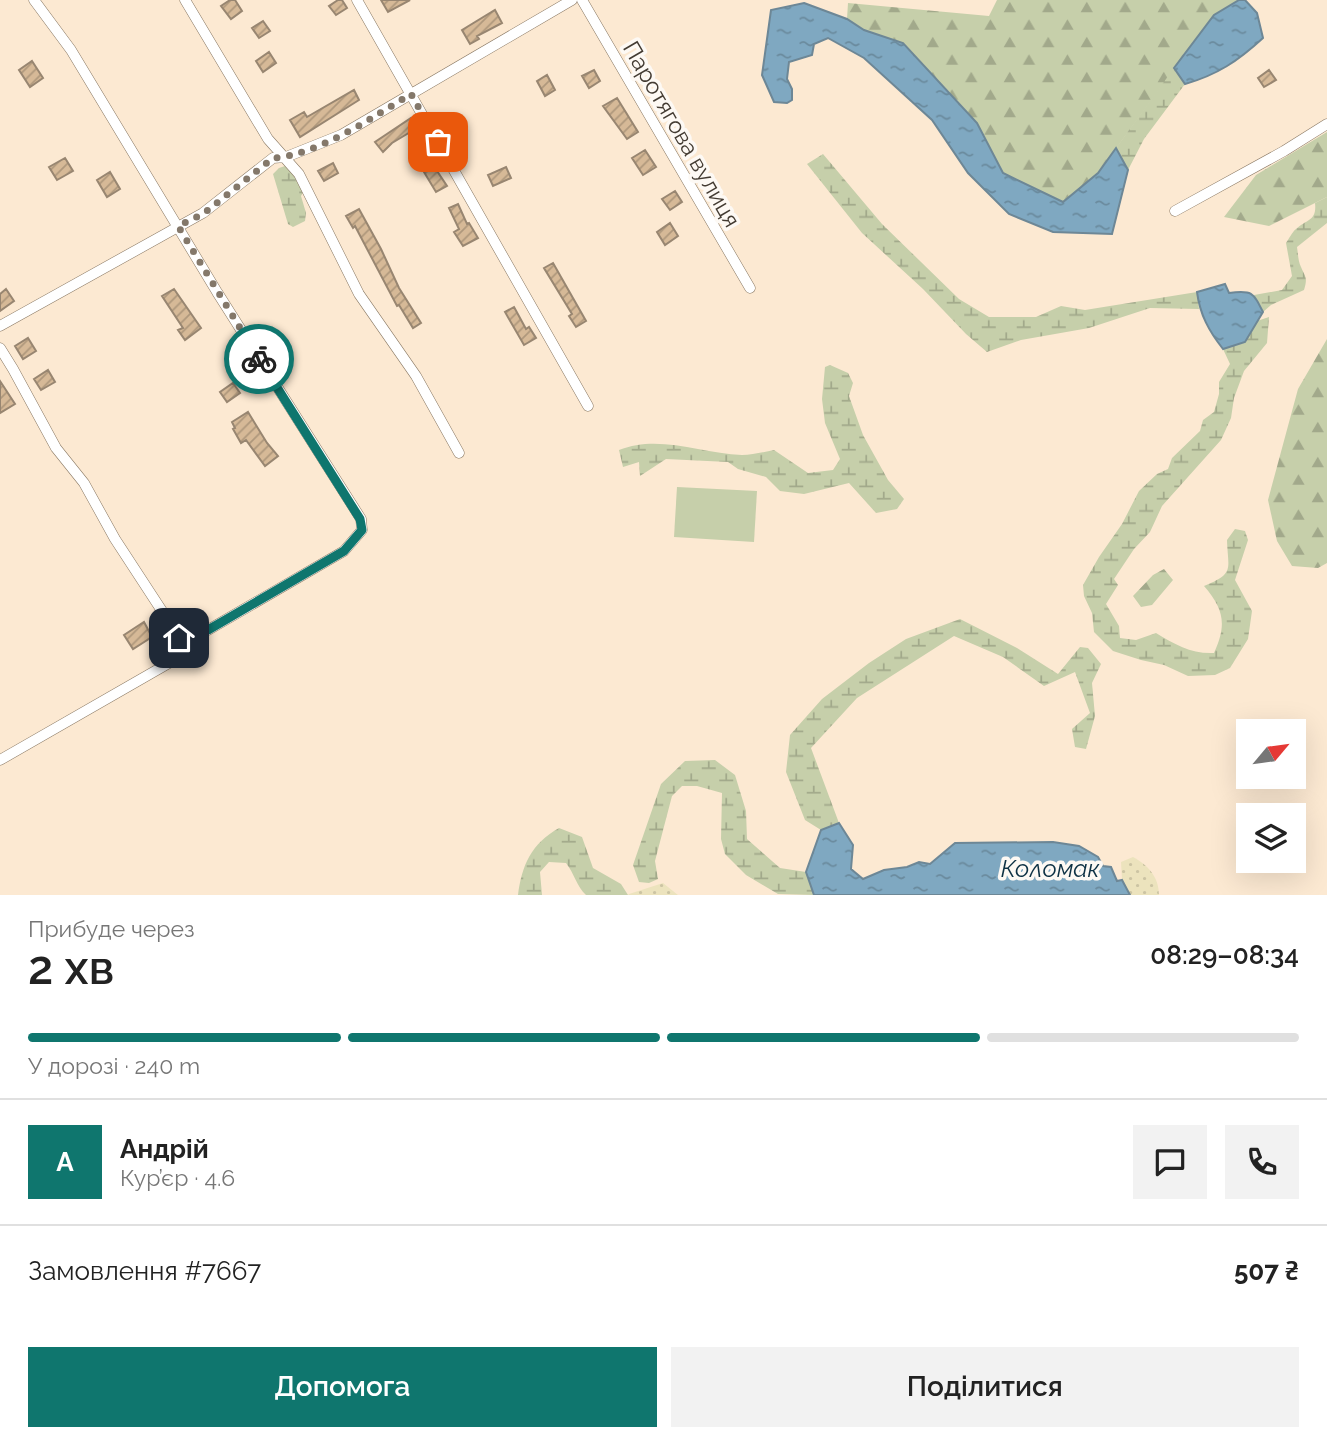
<!DOCTYPE html>
<html lang="uk">
<head>
<meta charset="utf-8">
<style>
  body { margin:0; font-family:Raleway,sans-serif; background:#f2f2f2; color:#222; height:100vh; display:flex; flex-direction:column; font-size:26px; white-space:nowrap }
  * { box-sizing:border-box; margin:0 }
  p { font-size:23px; color:#767676 }
  .icon { flex:none; width:38px; height:38px; fill:none; stroke:currentColor; stroke-width:2; stroke-linecap:round; stroke-linejoin:round }
  .map { position:relative; height:895px; overflow:hidden }
  .sheet { display:flex; flex-direction:column; background:#fff; flex:1 }
  .sheet>* { flex:none }
  .needle { width:46px; rotate:61deg }
  .buttons { position:absolute; left:1236px; top:719px; display:grid; gap:14px }
  .buttons a { display:grid; place-items:center; width:70px; height:70px; border-radius:0px; background:#fff; box-shadow:0 7px 28px #0002; font-size:35px }
  .pin { position:absolute; display:grid; place-items:center; width:60px; height:60px; color:#fff; margin:-30px; border-radius:14px; box-shadow:0 4px 10px #0006 }
  .courier { position:absolute; display:grid; place-items:center; width:70px; height:70px; margin:-35px; border:5px solid #0f766e; border-radius:50%; background:#fff; color:#222; box-shadow:0 2px 9px #0007 }
  .headline em { font-style:normal; font-weight:600 }
  .headline div { display:flex; flex-direction:column-reverse }
  .headline { display:flex; align-items:center; justify-content:space-between; height:119px; padding:0 28px }
  h1 { font-size:46px; font-weight:600; line-height:52px }
  .bar { display:grid; grid-template-columns:repeat(4,1fr); gap:10px 7px; align-content:center; height:84px; padding:0 28px }
  .bar i { height:9px; border-radius:5px; background:#e0e0e0 }
  .bar .current { background:#0f766e }
  .bar p { grid-column:span 4 }
  .line { display:flex; align-items:center; gap:18px; padding:0 28px; border-top:2px solid #e0e0e0 }
  .line div { flex:1 }
  .round { display:grid; place-items:center; flex:none; width:74px; height:74px; border-radius:0px; background:#f2f2f2 }
  .button { display:flex; gap:14px; margin-top:auto; padding:14px 28px }
  .button a { flex:1; height:80px; border-radius:0px; background:#0f766e; color:#fff; font-size:28px; font-weight:600; line-height:80px; text-align:center }
  .button a+a { background:#f2f2f2; color:#222 }
  .map>svg:first-child { display:block }
  .forest { fill:url(#forest-firs) }
  .wetland { fill:url(#wetland-marsh) }
  .sand { fill:url(#sand-dots) }
  .pitch { fill:#c6cfaa }
  .water { fill:url(#water-ripples); stroke:#6d8796; stroke-width:2 }
  .building { fill:url(#building-hatch); stroke:#988671; stroke-width:2 }
  .lines { fill:none; stroke-linecap:round; stroke-linejoin:round }
  .street-casing { stroke:#887762; stroke-width:11 }
  .street { stroke:#fff; stroke-width:10 }
  .done { stroke:#84786a; stroke-width:7; stroke-dasharray:0 12.6 }
  .route { stroke:#0f766e; stroke-width:9 }
  .labels { text-anchor:middle; dominant-baseline:central; stroke-width:7; stroke-linejoin:round; paint-order:stroke }
  .street-label { font-size:23px; fill:#433b32; stroke:#fdf9f4 }
  .water-label { font-size:24px; font-style:italic; fill:#0d3144; stroke:#fdf9f4 }
</style>
</head>
<body>
<div class="map">
<svg width="1327" height="895" viewBox="0 0 1327 895">
  <defs>
    <pattern id="forest-firs" width="22" height="20" patternUnits="userSpaceOnUse" patternTransform="scale(1.75)"><rect width="22" height="20" fill="#c6cfaa"/><path d="M5 1l3.5 6h-7zM16 11l3.5 6h-7z" fill="#a2a98b"/></pattern>
    <pattern id="wetland-marsh" width="20" height="14" patternUnits="userSpaceOnUse" patternTransform="scale(1.75)"><rect width="20" height="14" fill="#c6cfaa"/><path d="M1 5h8M5 5V1M11 12h8M15 12V8" fill="none" stroke="#a2a98b"/></pattern>
    <pattern id="sand-dots" width="8" height="8" patternUnits="userSpaceOnUse" patternTransform="scale(1.75)"><rect width="8" height="8" fill="#ece3bd"/><path d="M2 2h.1M6 6h.1" fill="none" stroke="#ccc4a3" stroke-width="1.8" stroke-linecap="round"/></pattern>
    <pattern id="water-ripples" width="26" height="14" patternUnits="userSpaceOnUse" patternTransform="scale(1.75)"><rect width="26" height="14" fill="#7fa8c1"/><path d="M2 4q2-2 4 0t4 0M15 11q2-2 4 0t4 0" fill="none" stroke="#6a8a9d"/></pattern>
    <pattern id="building-hatch" width="6" height="6" patternUnits="userSpaceOnUse" patternTransform="scale(1.75)"><rect width="6" height="6" fill="#d6b997"/><path d="M-1 1l2-2M0 6l6-6M5 7l2-2" fill="none" stroke="#af987c"/></pattern>
  </defs>
  <rect width="100%" height="100%" fill="#fce9d2"/>
  <path class="forest" d="M997,0H1239L1214,15L1098,173L1063,202L1003,173L977,123L903,43L863,30L847,19L848,3L989,16Z
    M1327,132V197L1269,226L1224,217L1256,175Z
    M1327,339V563L1318,568L1292,566L1277,541L1268,500L1298,389Z
    M1164,569L1173,580L1152,605L1141,607L1133,596L1153,575Z"/>
  <path class="wetland" d="M1174,68L1185,84L1144,139L1128,170L1116,148Z
    M823,154L882,224L959,299L989,317H1036L1061,306L1085,310L1197,292L1199,309L1150,308L1089,328L1021,340L987,352L966,334L923,289L862,233L807,164Z
    M285,166L295,174L304,191L301,196L306,213L305,221L293,227L288,224L273,174L279,168Z
    M1327,197V223L1297,247C1298,253 1298,261 1301,267C1305,277 1308,277 1304,290L1271,305L1263,312L1254,295L1282,290L1292,276L1286,243C1289,239 1292,232 1296,229C1307,219 1317,221 1315,203Z
    M1269,317L1267,343L1244,371L1234,398L1231,418L1221,440L1162,506L1150,532L1134,549L1114,579L1118,585L1106,604L1119,626L1120,638L1136,640L1156,633C1176,645 1191,654 1214,653C1227,625 1224,609 1204,586C1235,573 1228,570 1227,540L1235,529L1245,531L1248,540L1235,580L1252,611L1248,639L1230,668L1215,675L1188,676L1164,665L1141,660L1113,651L1094,632L1092,613L1084,596L1083,585L1099,557L1122,524L1139,491L1157,474L1168,469L1172,458L1200,431L1203,420L1214,412L1219,394V382L1230,364L1223,349L1245,342L1257,321Z
    M830,365L848,373L853,383L849,396L863,435L888,480L904,499L897,509L876,513L849,483L804,494L780,491L766,477L738,469L728,462L666,459L640,476L639,462L623,467L619,450C658,434 701,453 742,455C752,455 764,452 774,450L808,473L833,470L840,459L825,423L822,399L825,367Z
    M960,619L1017,648L1058,674L1080,647L1088,648L1101,664L1092,683L1095,716L1086,749L1075,747L1072,729L1090,713L1075,672L1044,686L1003,657L954,636L857,698L811,748L839,823L821,830L805,820L786,772L790,735L822,699L869,663L906,639Z
    M715,760L735,775L746,811L747,839L780,868L806,872L814,895L778,894L746,875L725,854L721,839L722,793L697,786H682L672,796L655,861L658,879L649,883L639,882L633,865L661,784L685,761Z
    M559,828L582,837L593,868L621,884L628,895H586C577,887 574,873 566,863L549,862L540,872L542,895H518C522,865 531,844 559,828Z"/>
  <path class="sand" d="M1133,857C1148,865 1159,877 1159,895H1130L1122,880L1121,862Z
    M663,883L678,895H628L629,894Z"/>
  <path class="pitch" d="M677,487L757,491L754,542L674,537Z"/>
  <path class="water" d="M1239,0H1245L1257,13L1263,38C1238,61 1217,75 1185,84L1174,68L1214,15Z
    M804,3L847,19L864,30L903,43L977,123L1003,173L1063,202L1098,173L1116,148L1128,170L1112,234L1053,232L1009,214L968,173L932,120L864,58L828,38L814,44L812,55L789,62L787,79L792,89V100L787,103L774,102L762,75L771,10Z
    M1225,284L1229,293C1252,290 1253,292 1263,312L1245,342L1223,349C1209,331 1200,315 1197,292Z
    M839,823L853,845L851,869L863,879L884,870L907,867L919,862L930,864L955,843L1053,842L1079,846L1098,857L1103,866L1111,867L1117,881L1122,880L1130,895H814L806,872L821,830Z"/>
  <path class="building" d="M230,0H235L242,11L231,19L221,6Z
    M338,0H342L347,8L336,15L329,6Z
    M381,0H410L388,12Z
    M495,10L502,23L477,36L479,39L470,44L462,30Z
    M263,21L270,31L259,38L252,28Z
    M269,52L276,63L263,72L256,61Z
    M32,61L43,78L30,87L19,70Z
    M594,70L600,81L589,88L582,76Z
    M1269,70L1276,80L1264,87L1258,78Z
    M547,75L555,90L545,96L537,81Z
    M354,90L359,100L300,137L290,120L304,112L307,117Z
    M617,98L638,132L627,139L603,106Z
    M411,118L417,128L392,143L383,152L375,142Z
    M645,150L656,167L643,175L632,158Z
    M427,156L447,186L436,192L418,162Z
    M65,158L73,171L57,180L49,167Z
    M333,163L338,173L324,181L318,171Z
    M506,167L511,178L493,186L488,175Z
    M110,172L120,189L107,197L97,180Z
    M675,191L682,202L670,210L662,199Z
    M458,204L467,224L469,223L478,238L463,246L454,232L459,229L449,208Z
    M359,209L381,249L399,288L421,323L413,328L399,305L397,306L355,226L353,228L346,216Z
    M670,223L678,236L665,245L657,232Z
    M553,263L586,321L576,327L569,316L572,314L544,268Z
    M6,289L14,301L0,311V294Z
    M174,289L201,328L185,340L178,330L183,328L162,296Z
    M514,307L526,329L529,327L536,338L524,345L505,312Z
    M28,338L36,351L23,359L15,346Z
    M48,370L55,382L41,390L34,379Z
    M0,381L15,404L0,413Z
    M233,383L240,393L227,402L220,392Z
    M248,412L267,443L278,456L265,466L246,440L241,443L233,429L235,428L232,422Z
    M144,622L152,637L133,649L124,635Z"/>
  <g class="lines">
    <g class="street-casing">
      <path id="street" d="M185,0L268,139L299,174L359,294L416,376L459,453
        M357,0L588,406
        M582,0L750,288
        M1175,211L1284,151L1327,124
        M0,326L203,213L273,158L286,157L341,135L572,0
        M0,348L13,369L56,448L84,483L115,539L179,637L190,638L208,630L344,551L362,530L361,519L217,292L71,50L34,0
        M0,760L183,655"/>
    </g>
    <use href="#street" class="street"/>
  </g>
  <g class="lines">
    <path class="done" d="M259,359L178,226L203,214L273,158C318,155 373,117 411,94L438,142"/>
    <path class="route" d="M179,638H190L208,630L344,551L362,530L360,519L259,359"/>
  </g>
  <g class="labels">
    <g class="street-label">
      <text transform="translate(682 134) rotate(60)">Паротягова вулиця</text>
    </g>
    <g class="water-label">
      <text x="1050" y="868">Коломак</text>
    </g>
  </g>
</svg>
<div class="buttons">
<a><svg class="needle" viewBox="-14 -14 28 28"><path d="M0-13l5 13h-10z" fill="#e53935"/><path d="M0 13l5-13h-10z" fill="#767676"/></svg></a>
<a><svg class="icon" aria-label="layers" viewBox="0 0 24 24"><path d="M12 4l9 5-9 5-9-5zM3 14l9 5 9-5"/></svg></a>
</div>
<div class="pin" style="left:438px;top:142px;background:#ea580c"><svg class="icon" aria-label="bag" viewBox="0 0 24 24"><path d="M5 8h14l-1 12H6zM9 8a3 3 0 0 1 6 0"/></svg></div>
<div class="pin" style="left:179px;top:638px;background:#1f2937"><svg class="icon" aria-label="home" viewBox="0 0 24 24"><path d="M3 11l9-7 9 7M6 9v11h12V9"/></svg></div>
<div class="courier" style="left:259px;top:359px"><svg class="icon" aria-label="bike" viewBox="0 0 24 24"><circle cx="6" cy="16" r="4"/><circle cx="18" cy="16" r="4"/><path d="M6 16l4-8h5l3 8M10 8l3 8H6M13 5h3"/></svg></div>
</div>
<section class="sheet">
<div class="headline"><div><h1>2 хв</h1><p>Прибуде через</p></div><em>08:29–08:34</em></div>
<div class="bar"><i class="current"></i><i class="current"></i><i class="current"></i><i></i><p>У дорозі · 240 m</p></div>
<div class="line" style="height:126px"><b class="round" style="background:#0f766e;color:#fff">А</b><div><b>Андрій</b><p>Кур’єр · 4.6</p></div><a class="round"><svg class="icon" aria-label="chat" viewBox="0 0 24 24"><path d="M4 5h16v11H9l-5 4z"/></svg></a><a class="round"><svg class="icon" aria-label="phone" viewBox="0 0 24 24"><path d="M5 4h4l2 5-3 2q2 4 5 5l2-3 5 2v4C11 20 4 13 5 4z"/></svg></a></div>
<div class="line" style="height:91px"><div>Замовлення #7667</div><b>507 ₴</b></div>
<div class="button"><a>Допомога</a><a>Поділитися</a></div>
</section>
</body>
</html>
